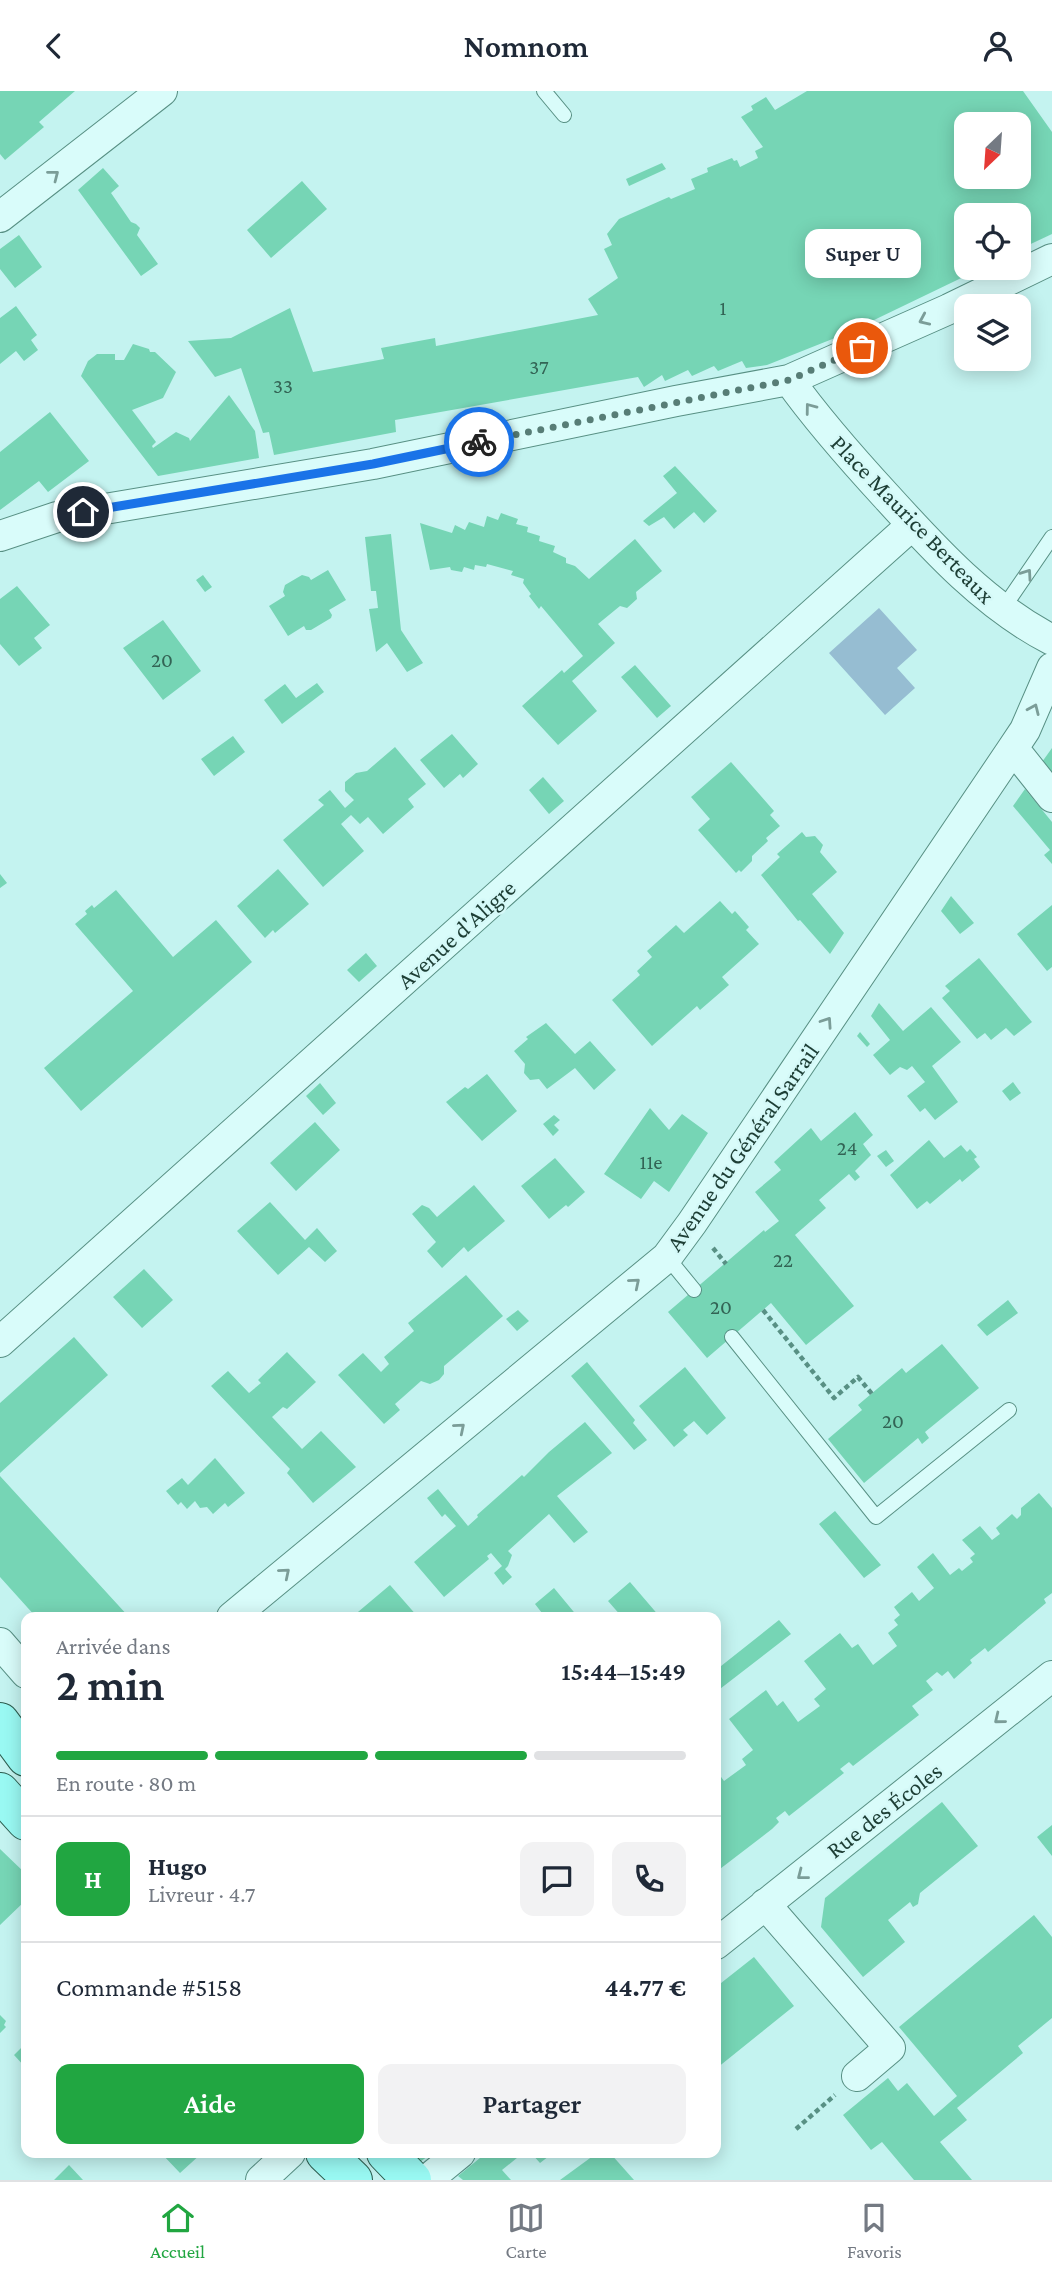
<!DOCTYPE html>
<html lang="fr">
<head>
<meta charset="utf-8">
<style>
  body { margin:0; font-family:"Crimson Pro",serif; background:#f2f2f3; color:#1f2937; height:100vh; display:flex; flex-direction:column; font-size:26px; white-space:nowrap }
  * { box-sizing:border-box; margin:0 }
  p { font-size:23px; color:#747a83 }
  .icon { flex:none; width:38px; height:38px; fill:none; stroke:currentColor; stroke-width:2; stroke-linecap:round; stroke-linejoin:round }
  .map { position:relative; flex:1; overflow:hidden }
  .side { position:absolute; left:21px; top:1521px; width:700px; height:546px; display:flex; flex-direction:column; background:#fff; border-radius:14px; box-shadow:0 4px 18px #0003 }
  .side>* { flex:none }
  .needle { width:46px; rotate:205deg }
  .tools { position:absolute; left:954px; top:21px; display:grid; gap:14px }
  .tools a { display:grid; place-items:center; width:77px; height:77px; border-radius:14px; background:#fff; box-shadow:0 4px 18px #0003; font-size:35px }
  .pin { position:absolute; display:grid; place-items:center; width:60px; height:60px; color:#fff; margin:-30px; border:4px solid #fff; border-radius:50%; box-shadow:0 2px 7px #0007 }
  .courier { position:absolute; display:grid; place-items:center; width:70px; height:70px; margin:-35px; border:5px solid #1a73e8; border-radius:50%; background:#fff; color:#222; box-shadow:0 2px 9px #0007 }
  .bubble { position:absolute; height:49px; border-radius:14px; background:#fff; box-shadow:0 4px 18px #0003; font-size:23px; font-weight:600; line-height:49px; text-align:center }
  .head em { font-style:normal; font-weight:600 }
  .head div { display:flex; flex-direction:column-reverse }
  .head { display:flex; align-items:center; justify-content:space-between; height:119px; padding:0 35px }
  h1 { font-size:46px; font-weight:600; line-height:52px }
  .bar { display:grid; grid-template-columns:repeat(4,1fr); gap:10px 7px; align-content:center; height:84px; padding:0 35px }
  .bar i { height:9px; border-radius:5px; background:#e0e1e3 }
  .bar .on { background:#21a641 }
  .bar p { grid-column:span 4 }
  .line { display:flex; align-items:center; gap:18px; padding:0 35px; border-top:2px solid #e0e1e3 }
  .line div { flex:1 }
  .round { display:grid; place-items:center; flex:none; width:74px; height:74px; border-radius:14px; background:#f2f2f3 }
  .button { display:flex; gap:14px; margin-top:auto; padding:14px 35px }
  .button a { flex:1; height:80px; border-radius:14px; background:#21a641; color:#fff; font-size:28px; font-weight:600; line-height:80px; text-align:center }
  .button a+a { background:#f2f2f3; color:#1f2937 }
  header { display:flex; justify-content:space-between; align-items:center; height:91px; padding:0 35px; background:#fff; font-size:32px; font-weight:600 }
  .tabs { display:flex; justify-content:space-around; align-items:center; height:98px; border-top:2px solid #e0e1e3; background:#fff; font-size:19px; color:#747a83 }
  .tabs a { display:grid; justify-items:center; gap:4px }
  .tabs .on { color:#21a641 }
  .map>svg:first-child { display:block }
  .green { fill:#96bdd2 }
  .building { fill:#76d5b5; fill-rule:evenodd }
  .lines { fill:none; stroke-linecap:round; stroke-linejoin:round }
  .lane-casing { stroke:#589084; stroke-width:16 }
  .street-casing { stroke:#589084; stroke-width:32 }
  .primary-casing { stroke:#2c5d4f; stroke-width:40 }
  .path { stroke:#589084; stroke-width:4.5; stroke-dasharray:5 3.5; stroke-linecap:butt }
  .lane { stroke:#d9fcfa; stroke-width:14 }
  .street { stroke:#d9fcfa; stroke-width:30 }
  .primary { stroke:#99f9f3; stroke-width:38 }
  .oneway { stroke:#7b9d98 }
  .done { stroke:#577d76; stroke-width:7; stroke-dasharray:0 12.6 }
  .route { stroke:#1a73e8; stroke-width:9 }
  .labels { text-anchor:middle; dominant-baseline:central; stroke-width:5; stroke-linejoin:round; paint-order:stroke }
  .number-label { font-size:21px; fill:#336455 }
  .street-label { font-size:24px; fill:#1d3e35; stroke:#d5f9f8 }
</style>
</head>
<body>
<header><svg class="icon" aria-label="back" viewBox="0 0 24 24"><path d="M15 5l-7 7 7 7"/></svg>Nomnom<svg class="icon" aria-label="person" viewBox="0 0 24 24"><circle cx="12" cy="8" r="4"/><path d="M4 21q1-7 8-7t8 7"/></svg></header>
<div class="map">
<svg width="1052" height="2089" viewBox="0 0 1052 2089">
  <rect width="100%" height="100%" fill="#c4f3f0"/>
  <path class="green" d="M879,517L917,559L897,577L915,597L885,624L829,562Z"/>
  <path class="building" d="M0,0H75L39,31L44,36L5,69L0,63Z
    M807,0H1023L1052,41V143L1018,159V124H966V177H982L845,243L767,274L746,277L742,270L718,280L714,275L692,285L688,279L665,290L662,284L644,296L638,286L395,329L396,341L274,364L269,341L263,342L241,277L215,286L188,250L231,247L290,217L313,281L384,268L381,257L435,247L436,255L598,224L588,208L618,187L604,158L612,154L607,143L619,128L669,106L671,108L695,98L691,88L708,81L707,77L732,67L734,70L737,69L740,76L758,67L755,60L763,56L741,26L753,19L751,15L766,6L775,19ZM966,33H1018V86H966Z
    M662,72L666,78L629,95L626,88Z
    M103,77L119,95L111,102L131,131L136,133L140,137L137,144L158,173L141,185L78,99Z
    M302,90L327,118L271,167L247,139Z
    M19,144L42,176L15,197L0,178V158Z
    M16,215L37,244L31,249L38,259L24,270L16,260L0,273V227Z
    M133,253L149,258L150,261H155L176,281L163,307L132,319L156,351L152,355L153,357L176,341L189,347L190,350L229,304L255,340L259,367L158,385L81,285L88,270L97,263H115V269H124Z
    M50,321L89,370L48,401L39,390L0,419V361Z
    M675,375L717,420L704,432L694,421L674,438L664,426L649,435L643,430L677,402L663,385Z
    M501,422L518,428L516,433L528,436L527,441L540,445L539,450L555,455L553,461L566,467V472L575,475L589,488L635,448L662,480L636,501L637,508L627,517L620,515L598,533L615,552L572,590L597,620L558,654L522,615L562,579L564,582L583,565L541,515L539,518L529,505L531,503L523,492L524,488L511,484L513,480L487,473L486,476L475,474L474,479L464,476L462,481L451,479L450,476L430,479L420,432L452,442L455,434L465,439L469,431L484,436L487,425L498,429Z
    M391,443L401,539L423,572L407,581L387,552L376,561L369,518L378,517L376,500H371L365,446Z
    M328,479L346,509L329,519L332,524L331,527L311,539H306L304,535L288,545L269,515L285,505L283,501L285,494L302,484L309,486L311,489Z
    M203,484L212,496L205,501L196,489Z
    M17,495L50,534L34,547L42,557L19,575L0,553V508Z
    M163,529L201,580L163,609L123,557Z
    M635,574L671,615L657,627L621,586Z
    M317,592L324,601L282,633L264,609L285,593L296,607Z
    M452,643L478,673L463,687L460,683L444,697L420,669Z
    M233,645L245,661L214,685L201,668Z
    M395,656L426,693L408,708L414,716L383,743L368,726L360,733L351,724L341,733L364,760L323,796L283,749L324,714L318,709L330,699L345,717L354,709L345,700V691L356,682L367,680Z
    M1052,657V683L1042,671Z
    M731,671L774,720L770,724L780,735L766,747L768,750L752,765V770L741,781L739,779L736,782L698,739L710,728L691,706Z
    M543,686L564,710L549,723L529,699Z
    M1025,698L1052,731V773L1044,764L1050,759L1013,715Z
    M802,741L806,746L815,745L823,754L820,761L837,781L812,803L844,842L830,863L800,829L798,830L761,784L780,766L777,763Z
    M278,778L309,813L275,842L273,839L265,847L237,815Z
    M0,783L7,792L0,797Z
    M116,799L173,866L216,829L252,871L81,1020L44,977L133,900L75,833L87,823L85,820L92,814L94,817Z
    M951,805L974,832L960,843L941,820Z
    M720,810L732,823L735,820L749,836L746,839L759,853L722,886L729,894L700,919L697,915L652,955L612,909L640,884L637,880L652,866L647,860L676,834L684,842Z
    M1052,814V876L1047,880L1017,843Z
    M366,862L377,875L359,891L347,879Z
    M979,867L1032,931L1014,945L1006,937L991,949L985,942L977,948L942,907L950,900L945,895Z
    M879,912L903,940L931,916L961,951L932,975L958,1011L935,1029L925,1017L920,1021L907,1005L925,991L912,975L907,979L900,976L890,984L873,964L890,949L871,925Z
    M546,932L575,963L590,950L616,979L594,999L575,977L547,998L539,988L530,989L524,982L525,973L514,960L528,948L526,946Z
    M860,941L870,953L867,956L857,945Z
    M487,983L517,1020L482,1050L446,1011L465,996L468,998Z
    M1013,991L1021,1002L1010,1010L1002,1000Z
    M320,992L336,1012L323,1024L306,1005Z
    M650,1017L669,1039L682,1023L708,1042L669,1101L654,1090L641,1108L604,1083Z
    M855,1021L873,1044L863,1053L871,1064L855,1080L860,1086L855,1090L849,1083L819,1109L826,1117L795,1144L854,1215L806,1254L771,1212L707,1267L668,1221L764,1139L765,1141L779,1130L755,1101L781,1079L774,1071L811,1037L821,1050Z
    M554,1024L560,1029L554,1034L559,1039L553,1045L543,1033Z
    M315,1031L340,1059L296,1100L270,1072Z
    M929,1049L944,1067L961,1054L967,1061L970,1058L977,1066L974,1068L980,1076L962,1091L960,1088L930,1113L927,1110L917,1118L890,1084Z
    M886,1059L894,1070L886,1076L877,1065Z
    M555,1067L585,1101L568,1116L566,1114L549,1128L521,1095Z
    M474,1094L505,1130L468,1161L464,1156L442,1177L427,1160L436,1151L412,1123L422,1114L429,1117L437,1126Z
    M270,1111L305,1149L317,1137L337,1160L325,1171L309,1156L278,1184L237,1140Z
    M144,1178L173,1209L142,1237L113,1206Z
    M466,1184L503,1225L444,1275V1283L439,1289L430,1293L421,1290L403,1306L395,1313L400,1319L384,1333L338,1284L363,1262L381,1281L389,1273L384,1266L414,1240L408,1232Z
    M1008,1209L1018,1222L987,1245L977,1234Z
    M518,1219L529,1230L517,1240L506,1228Z
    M74,1246L108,1284L0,1382V1312Z
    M942,1253L979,1297L925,1341L929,1347L922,1353L918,1347L864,1392L828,1348L862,1319L858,1314L902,1277L906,1282Z
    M287,1261L316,1291L287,1318L283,1316L272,1326L302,1358L321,1340L356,1376L313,1412L287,1382L290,1378L211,1295L228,1280L249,1302L261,1292L258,1289Z
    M587,1271L635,1329L633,1332L647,1349L634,1359L571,1285Z
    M685,1276L726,1327L707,1344L694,1330L683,1339L688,1344L674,1356L639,1315Z
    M585,1331L612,1362L557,1405L588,1441L574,1452L549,1423L508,1460L512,1464L508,1475L505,1478L512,1486L503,1494L494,1482L502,1475L491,1462L487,1465L489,1468L444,1506L414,1471L456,1435L445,1423L442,1426L427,1407L438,1398L468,1435L478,1426L477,1424L522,1384L524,1386L549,1361Z
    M215,1367L245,1402L228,1416L225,1412L213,1423L207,1416L200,1417L195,1410L187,1418L181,1411L178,1414L166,1400L182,1387L188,1394Z
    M0,1385L129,1526H36L0,1486Z
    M1039,1402L1052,1417V1502L1044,1508L1046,1512L988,1561L985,1557L970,1569L972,1572L954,1588L948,1580L942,1585L937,1581L926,1590L933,1599L912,1615L919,1624L853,1675L849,1671L840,1678L844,1682L789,1725L785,1720L776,1727L779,1731L772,1738L716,1781V1679L724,1690L746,1674L742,1668L753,1659L729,1628L766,1599L777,1615L783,1610L798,1631L820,1615L814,1608L826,1598L804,1570L840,1542L852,1557L858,1553L873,1574L897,1555L888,1542L898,1534L894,1529L900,1524L894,1516L912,1501L919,1510L934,1497L917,1476L933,1462L950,1484L959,1477L962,1480L973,1471L970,1467L975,1463L962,1449L980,1435L992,1449L1000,1443L996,1437L1012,1423L1017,1428L1021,1424V1417Z
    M835,1420L881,1474L864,1487L819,1433Z
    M630,1491L660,1526H622L608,1510Z
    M390,1494L418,1526H352Z
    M554,1497L578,1526H545L535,1513Z
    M779,1529L791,1543L716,1601V1579Z
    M942,1711L978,1755L920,1802L918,1813L913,1816L910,1811L888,1829L905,1851L863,1886L821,1836L825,1807Z
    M1052,1734V1765L1037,1746Z
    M0,1758L26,1783V1801L24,1803L26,1809L0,1834Z
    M1034,1824L1052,1846V1927L1018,1955L1023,1962L957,2017L967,2029L940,2051L972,2089H914L882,2051L871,2059L843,2024L888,1987L898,2000L907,1992L934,2025L957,2005L899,1936Z
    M754,1866L794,1915L717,1977L716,1896Z
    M0,1924L6,1930L4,1934L6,1936L0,1942Z
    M26,1952V1977L14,1964Z
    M161,2062H202L180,2082Z
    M413,2062H432L420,2071Z
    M486,2062H523L502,2079L511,2089H463L458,2085Z
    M531,2062H553L540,2072Z
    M597,2062H610L634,2089H560Z
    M69,2074L83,2089H54Z"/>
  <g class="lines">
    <g class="lane-casing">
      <path id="lane" d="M544,0L564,24
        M1002,519L1052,446
        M667,1166L694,1199
        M732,1246L876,1426L1009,1319"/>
    </g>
    <g class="street-casing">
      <path id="street" d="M0,126L162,0
        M789,289C819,331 852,368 886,405C935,459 986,515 1052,549
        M0,445L57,426L373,373L676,310L789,289L949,218L1052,168
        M1013,657L1052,706
        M0,1251L912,434
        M232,1526L667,1166L692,1132L1013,657L1025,639L1052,577
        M0,1552L26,1582
        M765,1813L890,1957L857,1985
        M716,1853L1052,1585
        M261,2089L290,2062
        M427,2089L460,2062"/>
    </g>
    <g class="primary-casing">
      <path id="primary" d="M0,1631L26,1666
        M0,1701L26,1730
        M325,2062L353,2089
        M386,2062L412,2089"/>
    </g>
    <path class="path" d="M713,1157L726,1173
      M763,1219L834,1307L858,1286L872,1303
      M796,2038L835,2004"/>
    <use href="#lane" class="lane"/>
    <use href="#street" class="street"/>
    <use href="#primary" class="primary"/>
  </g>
  <defs><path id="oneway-chevron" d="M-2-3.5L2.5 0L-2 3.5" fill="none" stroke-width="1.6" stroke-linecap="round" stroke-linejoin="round" transform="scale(1.75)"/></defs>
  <g class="oneway">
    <use href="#oneway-chevron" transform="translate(54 84) rotate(-38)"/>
    <use href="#oneway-chevron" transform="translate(924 229) rotate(156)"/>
    <use href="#oneway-chevron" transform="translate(810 317) rotate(-127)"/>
    <use href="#oneway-chevron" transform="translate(1027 483) rotate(-55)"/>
    <use href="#oneway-chevron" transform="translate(1034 618) rotate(-66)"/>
    <use href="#oneway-chevron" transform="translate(827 931) rotate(-56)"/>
    <use href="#oneway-chevron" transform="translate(635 1192) rotate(-40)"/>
    <use href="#oneway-chevron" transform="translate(460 1337) rotate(-40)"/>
    <use href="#oneway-chevron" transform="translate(285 1482) rotate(-40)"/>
    <use href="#oneway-chevron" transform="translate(999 1628) rotate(141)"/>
    <use href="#oneway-chevron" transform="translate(802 1784) rotate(142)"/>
  </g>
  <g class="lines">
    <path class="done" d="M479,351L789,289L862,257"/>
    <path class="route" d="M83,421L373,373L479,351"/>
  </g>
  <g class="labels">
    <g class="number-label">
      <text x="723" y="217">1</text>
      <text x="539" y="276">37</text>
      <text x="283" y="295">33</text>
      <text x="162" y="569">20</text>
      <text x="847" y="1057">24</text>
      <text x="651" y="1071">11e</text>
      <text x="783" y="1169">22</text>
      <text x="721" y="1216">20</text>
      <text x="893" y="1330">20</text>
    </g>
    <g class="street-label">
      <text transform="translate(913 428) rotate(46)">Place Maurice Berteaux</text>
      <text transform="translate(456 843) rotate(-42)">Avenue d'Aligre</text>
      <text transform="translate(742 1056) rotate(-55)">Avenue du Général Sarrail</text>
      <text transform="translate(884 1719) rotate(-38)">Rue des Écoles</text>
    </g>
  </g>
</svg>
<div class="tools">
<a><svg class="needle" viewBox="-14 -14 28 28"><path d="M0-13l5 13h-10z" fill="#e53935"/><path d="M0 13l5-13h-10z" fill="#747a83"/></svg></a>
<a><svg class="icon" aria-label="locate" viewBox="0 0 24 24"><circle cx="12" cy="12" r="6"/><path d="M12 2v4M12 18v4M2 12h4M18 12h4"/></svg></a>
<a><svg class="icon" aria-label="layers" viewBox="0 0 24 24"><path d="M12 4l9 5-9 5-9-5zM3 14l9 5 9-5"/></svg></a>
</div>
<div class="pin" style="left:862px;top:257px;background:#ea580c"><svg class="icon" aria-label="bag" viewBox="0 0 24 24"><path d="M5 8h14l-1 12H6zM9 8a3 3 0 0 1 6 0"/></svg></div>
<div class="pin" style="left:83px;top:421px;background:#1f2937"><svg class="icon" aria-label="home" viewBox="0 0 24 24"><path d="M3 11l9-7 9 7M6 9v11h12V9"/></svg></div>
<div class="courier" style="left:479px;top:351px"><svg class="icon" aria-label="bike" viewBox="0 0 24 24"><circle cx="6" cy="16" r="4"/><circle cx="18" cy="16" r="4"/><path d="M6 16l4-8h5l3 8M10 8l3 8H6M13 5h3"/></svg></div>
<div class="bubble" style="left:805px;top:138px;width:116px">Super U</div>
<section class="side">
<div class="head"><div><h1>2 min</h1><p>Arrivée dans</p></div><em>15:44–15:49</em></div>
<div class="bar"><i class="on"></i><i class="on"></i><i class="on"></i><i></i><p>En route · 80 m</p></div>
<div class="line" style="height:126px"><b class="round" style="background:#21a641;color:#fff">H</b><div><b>Hugo</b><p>Livreur · 4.7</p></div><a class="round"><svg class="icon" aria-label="chat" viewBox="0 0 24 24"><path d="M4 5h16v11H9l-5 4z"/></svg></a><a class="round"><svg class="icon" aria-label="phone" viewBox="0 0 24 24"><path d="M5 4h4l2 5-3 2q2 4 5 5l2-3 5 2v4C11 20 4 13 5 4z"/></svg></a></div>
<div class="line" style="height:91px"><div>Commande #5158</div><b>44.77 €</b></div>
<div class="button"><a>Aide</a><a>Partager</a></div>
</section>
</div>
<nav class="tabs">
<a class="on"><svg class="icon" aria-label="home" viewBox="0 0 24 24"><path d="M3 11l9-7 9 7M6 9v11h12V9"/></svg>Accueil</a>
<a><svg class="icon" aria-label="map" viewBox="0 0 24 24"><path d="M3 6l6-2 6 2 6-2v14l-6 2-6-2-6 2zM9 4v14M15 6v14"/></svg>Carte</a>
<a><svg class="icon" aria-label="saved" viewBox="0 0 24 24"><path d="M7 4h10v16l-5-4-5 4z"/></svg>Favoris</a>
</nav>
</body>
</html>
